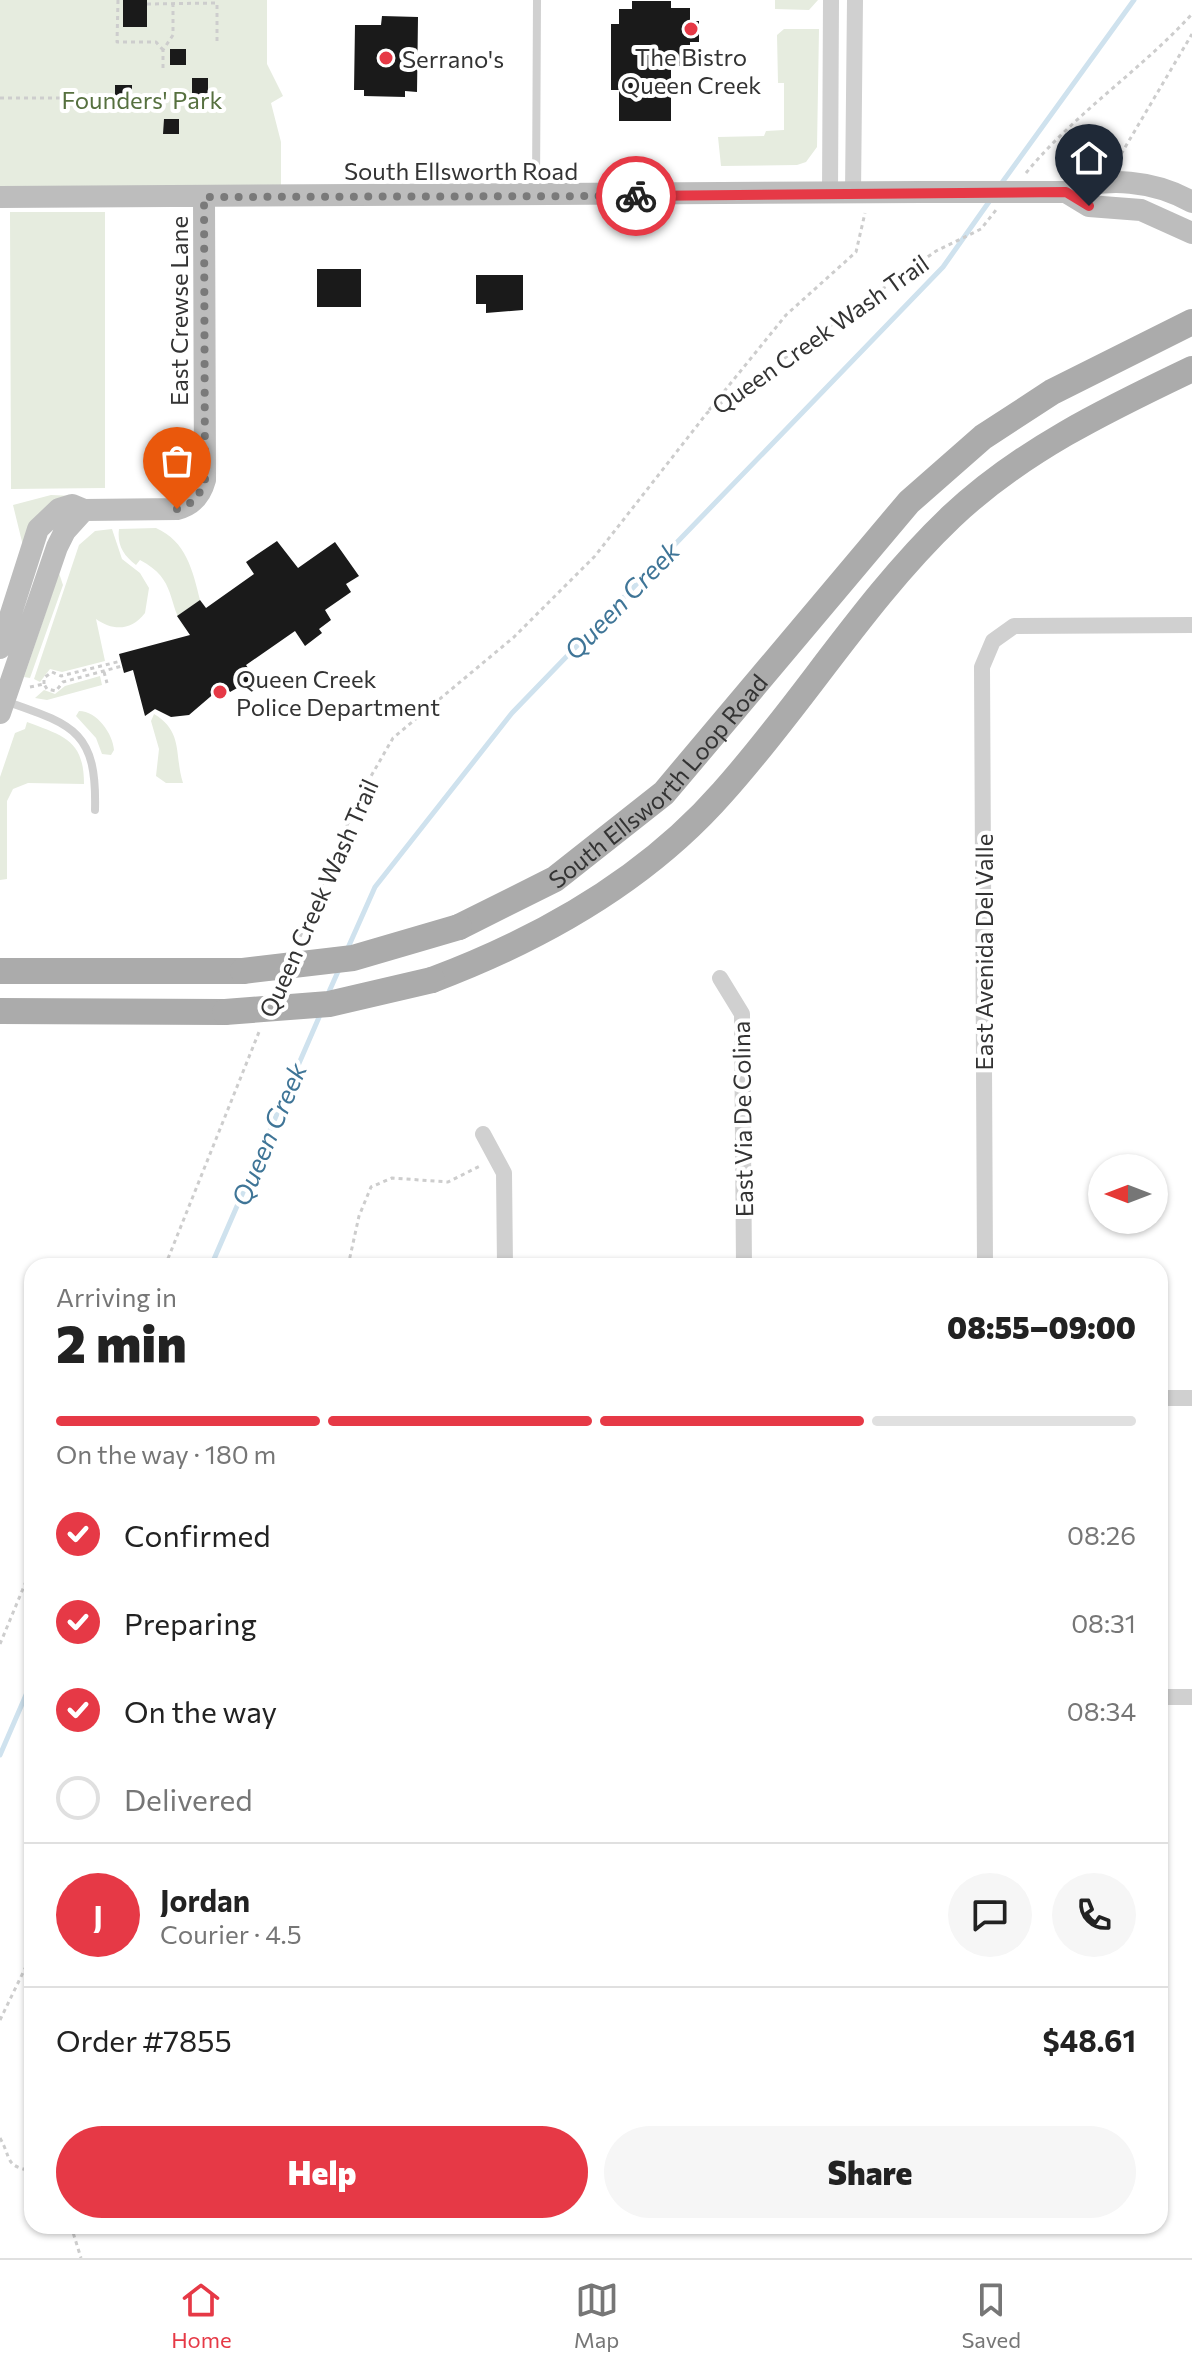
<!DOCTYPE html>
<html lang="en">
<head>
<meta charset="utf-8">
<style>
  body { margin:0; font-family:Commissioner,sans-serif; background:#f6f6f6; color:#222; height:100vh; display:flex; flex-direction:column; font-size:30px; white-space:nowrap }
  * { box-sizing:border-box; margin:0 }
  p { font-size:26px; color:#767676 }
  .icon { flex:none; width:44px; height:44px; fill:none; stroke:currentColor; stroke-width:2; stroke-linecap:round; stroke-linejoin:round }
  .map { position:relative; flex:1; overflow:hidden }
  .side { position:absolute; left:24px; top:1258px; width:1144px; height:976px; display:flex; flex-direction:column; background:#fff; border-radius:24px; box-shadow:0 2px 6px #0004 }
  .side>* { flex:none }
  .needle { width:52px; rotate:270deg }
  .buttons { position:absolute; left:1088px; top:1154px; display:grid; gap:16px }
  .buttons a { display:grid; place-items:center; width:80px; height:80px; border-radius:50%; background:#fff; box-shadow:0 2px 6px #0004; font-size:40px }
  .pin { position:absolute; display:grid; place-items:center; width:68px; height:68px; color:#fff; margin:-82px -34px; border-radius:50% 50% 50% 0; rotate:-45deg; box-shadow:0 0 8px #0007 }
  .pin .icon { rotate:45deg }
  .courier { position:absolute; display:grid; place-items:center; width:80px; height:80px; margin:-40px; border:6px solid #e63946; border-radius:50%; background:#fff; color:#222; box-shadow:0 2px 10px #0007 }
  .head em { font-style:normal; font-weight:800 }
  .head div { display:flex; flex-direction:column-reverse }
  .head { display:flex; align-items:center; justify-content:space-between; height:136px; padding:0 32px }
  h1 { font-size:52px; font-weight:800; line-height:60px }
  .bar { display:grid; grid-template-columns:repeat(4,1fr); gap:12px 8px; align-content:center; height:96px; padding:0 32px }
  .bar i { height:10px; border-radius:6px; background:#e0e0e0 }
  .bar .on { background:#e63946 }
  .bar p { grid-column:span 4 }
  .line { display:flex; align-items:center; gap:20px; padding:0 32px; border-top:2px solid #e0e0e0 }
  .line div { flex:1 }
  .round { display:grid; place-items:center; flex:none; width:84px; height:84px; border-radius:42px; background:#f6f6f6 }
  ol { padding:0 32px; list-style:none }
  li { display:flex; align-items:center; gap:24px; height:88px }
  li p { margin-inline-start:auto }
  li .icon { padding:8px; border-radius:50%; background:#e63946; color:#fff; stroke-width:4 }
  li:last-child { color:#767676 }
  li i { width:44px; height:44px; border:4px solid #e0e0e0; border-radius:50% }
  .button { display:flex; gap:16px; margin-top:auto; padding:16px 32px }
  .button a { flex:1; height:92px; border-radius:48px; background:#e63946; color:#fff; font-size:32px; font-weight:800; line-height:92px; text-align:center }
  .button a+a { background:#f6f6f6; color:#222 }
  .menu { display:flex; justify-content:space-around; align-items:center; height:112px; border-top:2px solid #e0e0e0; background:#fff; font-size:22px; color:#767676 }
  .menu a { display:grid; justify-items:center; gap:4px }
  .menu .on { color:#e63946 }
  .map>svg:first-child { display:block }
  .green { fill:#e6ecdf }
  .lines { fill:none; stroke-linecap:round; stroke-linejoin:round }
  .stream { stroke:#cfe2ee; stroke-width:5 }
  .building { fill:#1a1a1a }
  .path { stroke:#cdcdcd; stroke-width:3; stroke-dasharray:4 4; stroke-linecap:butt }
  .lane { stroke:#d0d0d0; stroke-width:8 }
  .street { stroke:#d0d0d0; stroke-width:16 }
  .secondary { stroke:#bdbdbd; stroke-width:22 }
  .primary { stroke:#ababab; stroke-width:26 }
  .secondary-bridge { stroke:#bdbdbd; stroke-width:22 }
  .primary-bridge { stroke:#ababab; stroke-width:26 }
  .done { stroke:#7a7a7a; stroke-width:8; stroke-dasharray:0 14.4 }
  .route { stroke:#e63946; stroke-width:10 }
  .poi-dot { fill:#e63946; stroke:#fff; stroke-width:3 }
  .labels { text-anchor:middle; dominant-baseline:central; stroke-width:8; stroke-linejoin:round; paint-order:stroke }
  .poi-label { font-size:24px; fill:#333; stroke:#fff; text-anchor:start }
  .park-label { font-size:24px; fill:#56703f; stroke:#fff }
  .street-label { font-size:24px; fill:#333; stroke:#fff }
  .water-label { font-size:26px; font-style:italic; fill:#3f7597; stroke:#fff }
</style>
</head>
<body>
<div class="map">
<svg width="1192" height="2258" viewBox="0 0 1192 2258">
  <rect width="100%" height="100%" fill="#fff"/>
  <path class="green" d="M0,0H267V64L283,96L271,103L281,142V197H0Z
    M775,0H818L809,10L775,9Z
    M784,29H819L817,147L806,162L797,165L721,166L718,137L764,136L766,131L784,130V83H778L777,35Z
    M10,212H105V488L11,489Z
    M51,495L74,496L24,550L13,505Z
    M156,528C186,541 193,571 200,600L177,616L186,631C166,603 178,580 140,560L136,565C123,555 117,545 119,529Z
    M112,529L122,559L140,573L149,588L145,613C131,631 113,631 96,619L105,661L62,672L50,669L40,682L34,679L79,545L95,531Z
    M59,573L63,585L30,678L24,677Z
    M100,676L102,685L47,700L35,698L44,690L55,694L65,686Z
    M79,711C97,711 113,734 114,750L111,755L102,754L96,738L76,716Z
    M154,714C184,732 174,755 183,783H166L156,776L159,749L151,721Z
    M27,722C64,736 84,740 84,784L28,783L13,789L7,801V879L0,880V777L15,733L25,729Z"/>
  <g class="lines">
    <path class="stream" d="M1001,184L1134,0
      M347,950L375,887L512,713L943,267L991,199
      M328,994L340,967
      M211,1266L320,1015
      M0,1755L32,1681"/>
  </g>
  <path class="building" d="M123,0H147V27H123Z
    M632,1H671V8H690V21H699V42H690V66H671V121H619V90H611V24H619V9H632Z
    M382,16L418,17L417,92L405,91V97L364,96V90H354L355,25H381Z
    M170,49H186V65H170Z
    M192,78H208V109H192Z
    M115,85H132V101H115Z
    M164,119H179V134H163Z
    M317,269H361V307H317Z
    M476,275H523V310L486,313V304H476Z
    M277,541L298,568L335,542L359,576L346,584L351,592L325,610L331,620L319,629L322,633L305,646L295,631L246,665L255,678L230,692L224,685L189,715L171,717L155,709L145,716L133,670L124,673L119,654L190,635L177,616L200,600L206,608L254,574L246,562Z"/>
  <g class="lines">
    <path class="path" d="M118,0L117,42H156L163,50
      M147,4L217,3V43
      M163,68V50L173,35V0
      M0,98H65
      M1117,161L1192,34
      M1026,173C1075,113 1140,71 1192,14
      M709,410L786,315L856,252L865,213
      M104,672L107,683
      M44,684V678L52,672L61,676L121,661
      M30,687L44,684L47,689L56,691L63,682L122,666
      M297,944L359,797L393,738L514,637L595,556L707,413L936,251L981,229L996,210
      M165,1266L259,1032
      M348,1266L359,1216L371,1187L392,1178L448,1182L482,1165
      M0,1644L32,1567
      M0,2020L32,1954
      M0,2138C12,2159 4,2166 32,2171
      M71,2226L81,2258"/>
    <path class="lane" d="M536,191L537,0
      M5,701C74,725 97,731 95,810"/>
    <path class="street" d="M830,193L831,0
      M853,193L855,0
      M720,978L742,1014L744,1266
      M483,1134L504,1173L505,1266
      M985,1266L982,667L993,641L1014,626L1192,625
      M1160,1398H1192
      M1160,1697H1192"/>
    <path class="secondary" d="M1066,192L1089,206L1141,210L1192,233
      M1066,192C1106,175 1155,181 1192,202
      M0,197L922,192
      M84,510L177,509C193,505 201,495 205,480L204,197
      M0,648L38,529L59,509L72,505L84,510
      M0,713L57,547L65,531L84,510"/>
    <g class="primary">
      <path id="s1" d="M459,927L555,879L664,793L909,502L983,437L1052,392L1192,322"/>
      <path d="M0,971H243"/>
      <path d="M432,980C541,939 645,881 723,792C802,704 865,599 951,517C1021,451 1106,410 1192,369"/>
      <path d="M0,1011L225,1012"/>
    </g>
    <path class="secondary-bridge" d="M922,192H1066"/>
    <path class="primary-bridge" d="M243,971L353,958L459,927
      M225,1012L329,1004L432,980"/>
  </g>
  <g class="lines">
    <path class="done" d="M177,509C193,505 200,495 205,480L204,197L636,196"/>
    <path class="route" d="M636,196L1066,192L1089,206"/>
  </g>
  <g class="poi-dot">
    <circle cx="691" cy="29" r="8"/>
    <circle cx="386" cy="58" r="8"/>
    <circle cx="220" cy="692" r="8"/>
  </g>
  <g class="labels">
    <g class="poi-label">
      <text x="691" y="56" text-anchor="middle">The Bistro<tspan x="691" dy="28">Queen Creek</tspan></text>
      <text x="402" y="58">Serrano's</text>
      <text x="236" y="678">Queen Creek<tspan x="236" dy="28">Police Department</tspan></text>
    </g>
    <g class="park-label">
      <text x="142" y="99">Founders' Park</text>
    </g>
    <g class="street-label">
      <text x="461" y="170">South Ellsworth Road</text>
      <text transform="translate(178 311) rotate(-90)">East Crewse Lane</text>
      <text transform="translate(820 334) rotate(-35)">Queen Creek Wash Trail</text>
      <text stroke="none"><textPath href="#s1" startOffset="250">South Ellsworth Loop Road</textPath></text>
      <text transform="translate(318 898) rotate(-66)">Queen Creek Wash Trail</text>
      <text transform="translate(983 952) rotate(-90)">East Avenida Del Valle</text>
      <text transform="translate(742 1119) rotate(-91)">East Via De Colina</text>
    </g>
    <g class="water-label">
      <text transform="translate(621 600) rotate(-46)">Queen Creek</text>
      <text transform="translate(268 1134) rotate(-67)">Queen Creek</text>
    </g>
  </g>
</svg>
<div class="buttons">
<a><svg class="needle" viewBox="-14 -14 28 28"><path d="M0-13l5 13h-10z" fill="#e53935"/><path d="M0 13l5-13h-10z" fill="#767676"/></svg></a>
</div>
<div class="pin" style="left:177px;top:509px;background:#ea580c"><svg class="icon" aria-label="bag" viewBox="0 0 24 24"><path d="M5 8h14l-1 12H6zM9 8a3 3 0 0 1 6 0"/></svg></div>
<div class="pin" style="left:1089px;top:206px;background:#1f2937"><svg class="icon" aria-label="home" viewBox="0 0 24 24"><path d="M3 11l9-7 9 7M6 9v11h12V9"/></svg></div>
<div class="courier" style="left:636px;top:196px"><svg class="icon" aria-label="bike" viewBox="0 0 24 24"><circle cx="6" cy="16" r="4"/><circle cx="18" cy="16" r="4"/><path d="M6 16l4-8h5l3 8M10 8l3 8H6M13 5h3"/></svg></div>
<section class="side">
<div class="head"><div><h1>2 min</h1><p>Arriving in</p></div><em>08:55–09:00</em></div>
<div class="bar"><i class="on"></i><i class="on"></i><i class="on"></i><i></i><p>On the way · 180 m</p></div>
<ol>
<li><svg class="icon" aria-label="check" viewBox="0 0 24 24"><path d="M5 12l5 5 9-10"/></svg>Confirmed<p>08:26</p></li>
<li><svg class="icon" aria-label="check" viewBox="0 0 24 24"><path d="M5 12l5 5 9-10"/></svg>Preparing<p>08:31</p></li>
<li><svg class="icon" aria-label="check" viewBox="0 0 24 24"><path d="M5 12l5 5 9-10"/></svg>On the way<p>08:34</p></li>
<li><i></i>Delivered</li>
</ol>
<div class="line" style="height:144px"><b class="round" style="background:#e63946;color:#fff">J</b><div><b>Jordan</b><p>Courier · 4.5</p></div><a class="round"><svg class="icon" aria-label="chat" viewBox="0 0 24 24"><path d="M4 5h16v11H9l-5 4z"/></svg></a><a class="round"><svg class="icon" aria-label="phone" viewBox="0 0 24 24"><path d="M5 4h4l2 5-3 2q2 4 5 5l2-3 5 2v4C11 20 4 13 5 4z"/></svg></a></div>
<div class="line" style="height:104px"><div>Order #7855</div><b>$48.61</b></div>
<div class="button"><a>Help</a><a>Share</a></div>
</section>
</div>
<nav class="menu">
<a class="on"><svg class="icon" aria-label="home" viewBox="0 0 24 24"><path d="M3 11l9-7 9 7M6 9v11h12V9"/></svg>Home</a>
<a><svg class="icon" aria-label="map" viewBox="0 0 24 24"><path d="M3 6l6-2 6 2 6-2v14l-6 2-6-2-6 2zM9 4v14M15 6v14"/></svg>Map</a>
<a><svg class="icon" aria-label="saved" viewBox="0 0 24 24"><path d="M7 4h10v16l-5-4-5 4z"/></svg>Saved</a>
</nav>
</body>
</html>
